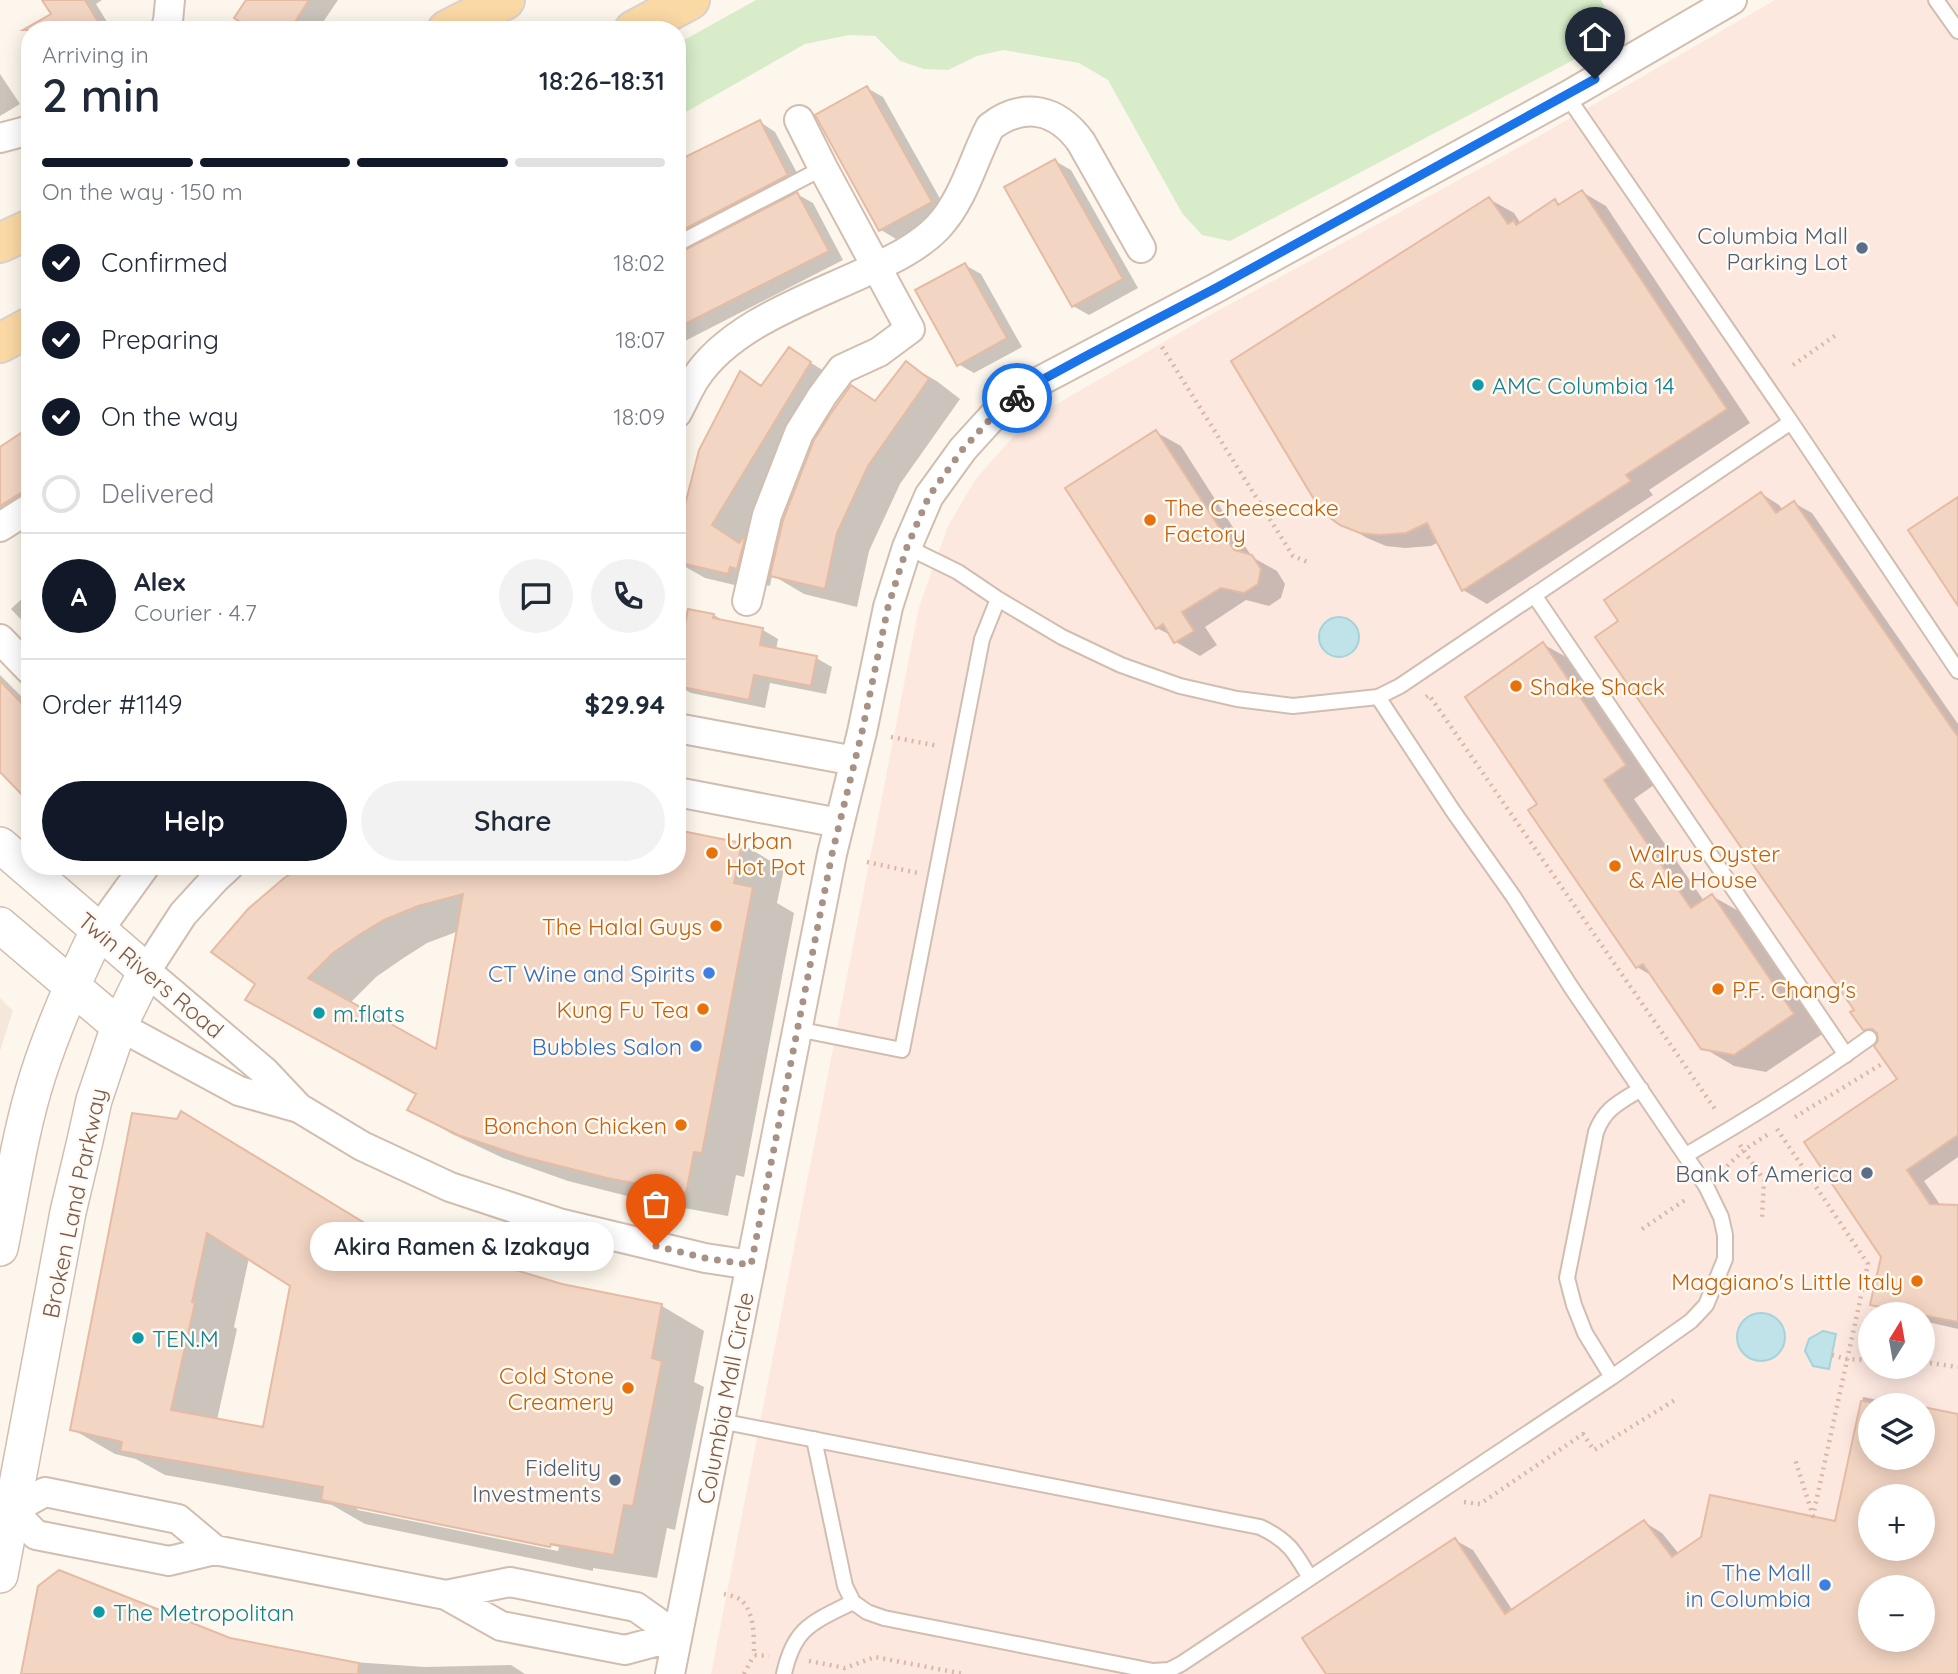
<!DOCTYPE html>
<html lang="en">
<head>
<meta charset="utf-8">
<style>
  body { margin:0; font-family:Quicksand,sans-serif; background:#f2f2f3; color:#1f2937; height:100vh; display:flex; flex-direction:column; font-size:26px; white-space:nowrap }
  * { box-sizing:border-box; margin:0 }
  p { font-size:23px; color:#747a83 }
  .icon { flex:none; width:38px; height:38px; fill:none; stroke:currentColor; stroke-width:2; stroke-linecap:round; stroke-linejoin:round }
  .map { position:relative; flex:1; overflow:hidden }
  .drawer { position:absolute; left:21px; top:21px; width:665px; height:854px; display:flex; flex-direction:column; background:#fff; border-radius:28px; box-shadow:0 4px 18px #0003 }
  .drawer>* { flex:none }
  .needle { width:46px; rotate:11deg }
  .controls { position:absolute; left:1858px; top:1302px; display:grid; gap:14px }
  .controls a { display:grid; place-items:center; width:77px; height:77px; border-radius:50%; background:#fff; box-shadow:0 4px 18px #0003; font-size:35px }
  .pin { position:absolute; display:grid; place-items:center; width:60px; height:60px; color:#fff; margin:-72px -30px; border-radius:50% 50% 50% 0; rotate:-45deg; box-shadow:0 0 7px #0007 }
  .pin .icon { rotate:45deg }
  .courier { position:absolute; display:grid; place-items:center; width:70px; height:70px; margin:-35px; border:5px solid #1a73e8; border-radius:50%; background:#fff; color:#222; box-shadow:0 2px 9px #0007 }
  .bubble { position:absolute; height:49px; border-radius:24px; background:#fff; box-shadow:0 4px 18px #0003; font-size:23px; font-weight:600; line-height:49px; text-align:center }
  .overview em { font-style:normal; font-weight:600 }
  .overview div { display:flex; flex-direction:column-reverse }
  .overview { display:flex; align-items:center; justify-content:space-between; height:119px; padding:0 21px }
  h1 { font-size:46px; font-weight:600; line-height:52px }
  .bar { display:grid; grid-template-columns:repeat(4,1fr); gap:10px 7px; align-content:center; height:84px; padding:0 21px }
  .bar i { height:9px; border-radius:5px; background:#e0e1e3 }
  .bar .active { background:#111827 }
  .bar p { grid-column:span 4 }
  .line { display:flex; align-items:center; gap:18px; padding:0 21px; border-top:2px solid #e0e1e3 }
  .line div { flex:1 }
  .round { display:grid; place-items:center; flex:none; width:74px; height:74px; border-radius:37px; background:#f2f2f3 }
  ol { padding:0 21px; list-style:none }
  li { display:flex; align-items:center; gap:21px; height:77px }
  li p { margin-inline-start:auto }
  li .icon { padding:7px; border-radius:50%; background:#111827; color:#fff; stroke-width:4 }
  li:last-child { color:#747a83 }
  li i { width:38px; height:38px; border:4px solid #e0e1e3; border-radius:50% }
  .action { display:flex; gap:14px; margin-top:auto; padding:14px 21px }
  .action a { flex:1; height:80px; border-radius:42px; background:#111827; color:#fff; font-size:28px; font-weight:600; line-height:80px; text-align:center }
  .action a+a { background:#f2f2f3; color:#1f2937 }
  .map>svg:first-child { display:block }
  .residential { fill:#f5e8da }
  .commercial { fill:#fde8e0; fill-rule:evenodd }
  .green { fill:#d8ecc9 }
  .water { fill:#bfe3e8; stroke:#a5d3da; stroke-width:2 }
  .shadow { fill:#0003; fill-rule:evenodd }
  .building { fill:#f3d5c3; stroke:#e6bba3; stroke-width:2; fill-rule:evenodd }
  .lines { fill:none; stroke-linecap:round; stroke-linejoin:round }
  .service-casing { stroke:#d1beb0; stroke-width:18 }
  .minor-casing { stroke:#d1beb0; stroke-width:32 }
  .tertiary-casing { stroke:#d1beb0; stroke-width:38 }
  .primary-casing { stroke:#dad1cd; stroke-width:42 }
  .path { stroke:#d9b8a5; stroke-width:4.5; stroke-dasharray:2 5; stroke-linecap:butt }
  .service { stroke:#fff; stroke-width:14 }
  .minor { stroke:#fff; stroke-width:28 }
  .tertiary { stroke:#fff; stroke-width:35 }
  .primary { stroke:#fbd9a5; stroke-width:38 }
  .done { stroke:#a89285; stroke-width:7; stroke-dasharray:0 12.6 }
  .route { stroke:#1a73e8; stroke-width:9 }
  .service-dot { fill:#5c6f8a; stroke:#fffaf3; stroke-width:2.5 }
  .culture-dot { fill:#0f9aa8; stroke:#fffaf3; stroke-width:2.5 }
  .food-dot { fill:#e8710a; stroke:#fffaf3; stroke-width:2.5 }
  .shop-dot { fill:#3f7fe0; stroke:#fffaf3; stroke-width:2.5 }
  .labels { text-anchor:middle; dominant-baseline:central; stroke-width:5; stroke-linejoin:round; paint-order:stroke }
  .service-label { font-size:23px; fill:#4e5e75; stroke:#fffaf3; text-anchor:end }
  .culture-label { font-size:23px; fill:#0d838f; stroke:#fffaf3; text-anchor:start }
  .food-label { font-size:23px; fill:#c56008; stroke:#fffaf3; text-anchor:start }
  .shop-label { font-size:23px; fill:#366cbe; stroke:#fffaf3; text-anchor:end }
  .street-label { font-size:23px; fill:#7a5c4d; stroke:#fffaf3 }
</style>
</head>
<body>
<div class="map">
<svg width="1958" height="1674" viewBox="0 0 1958 1674">
  <rect width="100%" height="100%" fill="#fdf6ec"/>
  <path class="residential" d="M0,998L13,1011L0,1051Z"/>
  <path class="commercial" d="M1775,0H1958V1674H711L919,607L948,526L975,480L1013,437L1050,408L1210,315L1527,143ZM1871,1314H1923V1367H1871ZM1871,1405H1923V1458H1871ZM1871,1496H1923V1549H1871ZM1871,1587H1923V1640H1871Z"/>
  <path class="green" d="M756,0H1601L1611,20L1598,47L1230,241L1202,235L1182,213L1108,80L1079,63L1003,50L977,56L948,70L924,69L900,61L875,36L849,35L805,44L677,117V44Z"/>
  <path class="water" d="M1319 637a20 20 0 1 1 40 0a20 20 0 1 1-40 0Z
    M1737 1337a24 24 0 1 1 48 0a24 24 0 1 1-48 0Z
    M1823,1331L1836,1334L1829,1369L1813,1366L1805,1351L1809,1339Z"/>
  <path class="shadow" d="M44,0H102L96,4L112,30H51L53,14Z
    M248,0H338L319,28L314,25L311,30H255Z
    M0,74L20,104L0,116Z
    M867,88L883,97L947,211L896,239L881,230Z
    M760,122L775,132L803,184L689,244L681,255L797,194L813,203L843,260L679,344L677,343V164Z
    M1055,161L1071,170L1138,288L1089,315L1073,306Z
    M1582,192L1606,206L1750,423L1649,490L1653,495L1487,604L1463,590L1439,542L1431,546L1405,548L1386,546L1367,538L1341,523L1489,199L1514,213L1521,224L1555,201L1562,205Z
    M965,265L981,274L1022,347L974,373L958,364Z
    M790,350L842,382L748,537L777,554L852,387L877,402L906,363L938,382L960,399L900,484L869,551L857,607L804,594L772,575L770,586L762,584L760,591L705,578L677,562L741,373L763,386Z
    M30,423V516L0,536V449L25,432L22,427Z
    M1156,432L1181,446L1252,557L1277,571L1285,584L1281,598L1269,606L1246,600L1205,627L1217,645L1200,656L1176,642L1172,636L1157,628Z
    M1762,494L1779,505L1783,510L1794,503L1812,513L1958,724V1157L1924,1181L1941,1206H1958V1329L1923,1321V1314H1890L1872,1304L1883,1256L1899,1079L1879,1038L1864,1029L1856,1010L1621,621Z
    M30,591V629L11,609Z
    M690,611L714,615L727,623L763,630L778,639L776,650L816,658L832,667L826,694L770,683L765,708L691,693L677,685Z
    M1543,644L1575,662L1657,783L1634,799L1704,901L1712,896L1744,914L1824,1033L1766,1072L1734,1066L1702,1047L1654,977L1637,967L1540,805Z
    M0,675L30,705V800L0,769Z
    M742,844L784,869L777,903L794,913L744,1177L736,1175L728,1216L651,1202L568,1181L503,1158L452,1134L410,1110L418,1094L257,983L250,910L677,866ZM459,931L437,1052L350,1003L376,977L402,959L427,943Z
    M133,1115L406,1248L481,1262L562,1286L662,1306L704,1331L694,1382L704,1387L675,1530L667,1528L657,1578L593,1568V1571L365,1524L332,1505L165,1475L136,1459L115,1454L72,1429ZM249,1258L292,1285L264,1429L217,1420L237,1329L234,1327ZM354,1505L559,1547L558,1551L358,1510Z
    M1863,1397L1904,1405H1871V1458H1923L1958,1416V1674H1329L1455,1540L1473,1550L1513,1611L1644,1522L1662,1533L1679,1554L1836,1523ZM1871,1496H1923V1549H1871ZM1871,1587H1923V1640H1871Z
    M339,1661L425,1667L511,1665L525,1674H23Z"/>
  <path class="building" d="M42,0H85L103,30H23L51,14Z
    M246,0H309L290,30H252L234,18Z
    M867,86L932,202L879,231L815,115Z
    M760,120L788,175L677,233V161Z
    M1055,159L1123,279L1072,307L1004,187Z
    M1582,190L1727,409L1626,475L1631,481L1462,591L1427,523L1406,533L1379,535L1360,533L1340,525L1321,511L1231,361L1489,197L1508,224L1514,220L1516,225L1555,199L1558,205Z
    M797,192L829,251L677,328V254Z
    M965,263L1007,338L957,366L915,290Z
    M789,347L811,362L712,525L739,543L746,534L737,569L730,567L728,574L677,562V536L699,450L740,371L761,386Z
    M906,361L929,379L868,466L837,533L825,589L770,576L783,520L814,440L829,416L851,385L875,401Z
    M30,427V487L0,506V447Z
    M1156,430L1234,550L1252,555L1261,569L1258,584L1244,593L1221,588L1182,612L1194,631L1174,643L1163,624L1156,629L1065,488Z
    M1761,492L1776,513L1794,501L1958,737V1135L1907,1170L1930,1204L1958,1205V1322L1870,1305L1881,1257L1804,1142L1897,1079L1874,1046L1878,1041L1877,1033L1872,1029L1863,1030L1850,1012L1854,1010L1595,637L1618,621L1604,600Z
    M1958,497V606L1908,530Z
    M688,609L714,614L713,618L763,628L760,645L817,656L811,686L754,675L749,700L677,686V665Z
    M1543,642L1626,765L1604,780L1691,908L1712,894L1794,1014L1734,1055L1701,1049L1643,964L1636,968L1528,810L1537,804L1465,697Z
    M0,681L30,712V803L0,772Z
    M677,830L742,843L734,883L753,887L702,1153L694,1152L686,1193L607,1178L524,1157L458,1135L407,1110L416,1094L245,1000L255,984L211,952L248,909L283,879L301,866H677ZM463,894L436,1049L308,978L333,953L359,935L384,920L418,906Z
    M181,1111L404,1247L410,1233L482,1260L562,1284L662,1304L652,1358L662,1361L633,1506L624,1505L614,1555L551,1544L550,1547L321,1500L323,1487L120,1451L122,1442L70,1430L132,1113L177,1119ZM207,1233L290,1286L263,1427L171,1410L195,1303L192,1302Z
    M1861,1401L1871,1402V1458H1923V1407L1958,1414V1674H1326L1302,1638L1455,1538L1505,1614L1644,1520L1672,1557L1701,1537L1710,1495L1835,1521ZM1871,1496H1923V1549H1871ZM1871,1587H1923V1640H1871Z
    M59,1570L230,1638L359,1663L358,1674H21L38,1586Z"/>
  <g class="lines">
    <g class="service-casing">
      <path id="service" d="M1936,0L1958,31
        M1567,96L1791,422L1958,671
        M677,244L823,168
        M907,547L958,572L998,599L1062,637L1121,665L1180,686L1237,699L1293,706L1378,697L1400,686L1791,422
        M1534,595L1846,1055
        M797,1029L902,1050L982,639L998,599
        M1686,1155C1748,1119 1810,1081 1869,1038
        M1612,1377L1585,1333L1574,1305L1567,1278L1596,1132C1605,1108 1620,1102 1641,1089
        M720,1421L1260,1527C1288,1540 1295,1552 1310,1578
        M814,1439L845,1586L853,1602L867,1612L884,1618L1153,1671L1169,1670L1181,1664L1612,1377L1691,1321L1706,1305L1725,1259V1235L1721,1217L1706,1186L1571,987L1513,896L1453,811L1378,697
        M784,1674C794,1627 813,1622 853,1602"/>
    </g>
    <g class="minor-casing">
      <path id="minor" d="M165,30L168,21L170,0
        M0,138L30,130
        M677,413C683,402 688,390 695,379C729,326 805,300 861,274C887,262 917,249 938,227C964,199 973,160 990,127C1024,101 1057,109 1081,142L1141,248
        M0,527L30,508
        M747,601L767,515L799,433L822,396L842,369L879,352L910,329L823,168L799,120
        M0,639L30,670
        M677,728L855,761
        M677,792L839,823
        M229,866L215,879L183,914L146,971L265,1072L299,1108L362,1146L450,1187L559,1223L705,1258L751,1265
        M98,931L145,866
        M119,1026L239,1091L299,1108
        M0,1507L12,1510L36,1535L169,1561L215,1550L446,1595L501,1626L625,1650L677,1636
        M12,1510L45,1492L178,1519L215,1550
        M446,1595L510,1582L636,1607L677,1636
        M670,1674L832,854L862,732L888,607L907,547L929,496L963,449L994,415L1040,381L1216,288L1567,96L1732,0"/>
    </g>
    <g class="tertiary-casing">
      <path id="tertiary" d="M0,845L146,971L119,1026L94,1100L84,1145L68,1212L0,1575
        M0,925L119,1026
        M0,1248C12,1190 20,1131 38,1075C54,1025 75,978 98,931"/>
    </g>
    <g class="primary-casing">
      <path id="primary" d="M447,30L505,0
        M634,30L690,0
        M0,243L30,229
        M0,343L30,327"/>
    </g>
    <path class="path" d="M1162,347L1293,556L1310,563
      M1793,365L1836,335
      M1426,697L1429,695L1717,1112
      M891,737L939,746
      M867,862L918,873
      M1795,1117L1885,1062
      M1777,1129L1868,1264L1813,1516L1795,1459
      M1740,1145L1764,1180L1762,1218
      M1722,1171L1744,1150L1770,1133
      M1642,1229L1688,1198
      M1832,1355L1847,1359L1871,1360
      M1923,1362L1958,1367
      M1464,1502L1480,1504L1583,1434L1594,1450L1678,1398
      M724,1594C729,1595 737,1597 741,1600C755,1613 754,1637 754,1655L769,1656
      M809,1661L845,1668L875,1657L964,1674
      M744,1674L754,1655"/>
    <use href="#service" class="service"/>
    <use href="#minor" class="minor"/>
    <use href="#tertiary" class="tertiary"/>
    <use href="#primary" class="primary"/>
  </g>
  <g class="lines">
    <path class="done" d="M656,1246L705,1258L751,1265L832,854L862,732L888,607L907,547L929,496L963,449L994,415L1017,398"/>
    <path class="route" d="M1017,398L1040,381L1086,356L1216,288L1595,79"/>
  </g>
  <g class="service-dot">
    <circle cx="1862" cy="248" r="7"/>
    <circle cx="1867" cy="1173" r="7"/>
    <circle cx="615" cy="1480" r="7"/>
  </g>
  <g class="culture-dot">
    <circle cx="1478" cy="385" r="7"/>
    <circle cx="319" cy="1013" r="7"/>
    <circle cx="138" cy="1338" r="7"/>
    <circle cx="99" cy="1612" r="7"/>
  </g>
  <g class="food-dot">
    <circle cx="1150" cy="520" r="7"/>
    <circle cx="1516" cy="686" r="7"/>
    <circle cx="712" cy="853" r="7"/>
    <circle cx="1615" cy="866" r="7"/>
    <circle cx="716" cy="926" r="7"/>
    <circle cx="1718" cy="989" r="7"/>
    <circle cx="703" cy="1009" r="7"/>
    <circle cx="681" cy="1125" r="7"/>
    <circle cx="1917" cy="1281" r="7"/>
    <circle cx="628" cy="1388" r="7"/>
  </g>
  <g class="shop-dot">
    <circle cx="709" cy="973" r="7"/>
    <circle cx="696" cy="1046" r="7"/>
    <circle cx="1825" cy="1585" r="7"/>
  </g>
  <g class="labels">
    <g class="service-label">
      <text x="1848" y="235">Columbia Mall<tspan x="1848" dy="26">Parking Lot</tspan></text>
      <text x="1853" y="1173">Bank of America</text>
      <text x="601" y="1467">Fidelity<tspan x="601" dy="26">Investments</tspan></text>
    </g>
    <g class="culture-label">
      <text x="1492" y="385">AMC Columbia 14</text>
      <text x="333" y="1013">m.flats</text>
      <text x="152" y="1338">TEN.M</text>
      <text x="113" y="1612">The Metropolitan</text>
    </g>
    <g class="food-label">
      <text x="1164" y="507">The Cheesecake<tspan x="1164" dy="26">Factory</tspan></text>
      <text x="1530" y="686">Shake Shack</text>
      <text x="726" y="840">Urban<tspan x="726" dy="26">Hot Pot</tspan></text>
      <text x="1629" y="853">Walrus Oyster<tspan x="1629" dy="26">&amp; Ale House</tspan></text>
      <text x="702" y="926" text-anchor="end">The Halal Guys</text>
      <text x="1732" y="989">P.F. Chang's</text>
      <text x="689" y="1009" text-anchor="end">Kung Fu Tea</text>
      <text x="667" y="1125" text-anchor="end">Bonchon Chicken</text>
      <text x="1903" y="1281" text-anchor="end">Maggiano's Little Italy</text>
      <text x="614" y="1375" text-anchor="end">Cold Stone<tspan x="614" dy="26">Creamery</tspan></text>
    </g>
    <g class="shop-label">
      <text x="695" y="973">CT Wine and Spirits</text>
      <text x="682" y="1046">Bubbles Salon</text>
      <text x="1811" y="1572">The Mall<tspan x="1811" dy="26">in Columbia</tspan></text>
    </g>
    <g class="street-label">
      <text transform="translate(151 975) rotate(40)">Twin Rivers Road</text>
      <text transform="translate(74 1203) rotate(-78)">Broken Land Parkway</text>
      <text transform="translate(725 1398) rotate(-79)">Columbia Mall Circle</text>
    </g>
  </g>
</svg>
<div class="controls">
<a><svg class="needle" viewBox="-14 -14 28 28"><path d="M0-13l5 13h-10z" fill="#e53935"/><path d="M0 13l5-13h-10z" fill="#747a83"/></svg></a>
<a><svg class="icon" aria-label="layers" viewBox="0 0 24 24"><path d="M12 4l9 5-9 5-9-5zM3 14l9 5 9-5"/></svg></a>
<a>+</a>
<a>−</a>
</div>
<div class="pin" style="left:656px;top:1246px;background:#ea580c"><svg class="icon" aria-label="bag" viewBox="0 0 24 24"><path d="M5 8h14l-1 12H6zM9 8a3 3 0 0 1 6 0"/></svg></div>
<div class="pin" style="left:1595px;top:79px;background:#1f2937"><svg class="icon" aria-label="home" viewBox="0 0 24 24"><path d="M3 11l9-7 9 7M6 9v11h12V9"/></svg></div>
<div class="courier" style="left:1017px;top:398px"><svg class="icon" aria-label="bike" viewBox="0 0 24 24"><circle cx="6" cy="16" r="4"/><circle cx="18" cy="16" r="4"/><path d="M6 16l4-8h5l3 8M10 8l3 8H6M13 5h3"/></svg></div>
<div class="bubble" style="left:310px;top:1222px;width:304px">Akira Ramen &amp; Izakaya</div>
<section class="drawer">
<div class="overview"><div><h1>2 min</h1><p>Arriving in</p></div><em>18:26–18:31</em></div>
<div class="bar"><i class="active"></i><i class="active"></i><i class="active"></i><i></i><p>On the way · 150 m</p></div>
<ol>
<li><svg class="icon" aria-label="check" viewBox="0 0 24 24"><path d="M5 12l5 5 9-10"/></svg>Confirmed<p>18:02</p></li>
<li><svg class="icon" aria-label="check" viewBox="0 0 24 24"><path d="M5 12l5 5 9-10"/></svg>Preparing<p>18:07</p></li>
<li><svg class="icon" aria-label="check" viewBox="0 0 24 24"><path d="M5 12l5 5 9-10"/></svg>On the way<p>18:09</p></li>
<li><i></i>Delivered</li>
</ol>
<div class="line" style="height:126px"><b class="round" style="background:#111827;color:#fff">A</b><div><b>Alex</b><p>Courier · 4.7</p></div><a class="round"><svg class="icon" aria-label="chat" viewBox="0 0 24 24"><path d="M4 5h16v11H9l-5 4z"/></svg></a><a class="round"><svg class="icon" aria-label="phone" viewBox="0 0 24 24"><path d="M5 4h4l2 5-3 2q2 4 5 5l2-3 5 2v4C11 20 4 13 5 4z"/></svg></a></div>
<div class="line" style="height:91px"><div>Order #1149</div><b>$29.94</b></div>
<div class="action"><a>Help</a><a>Share</a></div>
</section>
</div>
</body>
</html>
